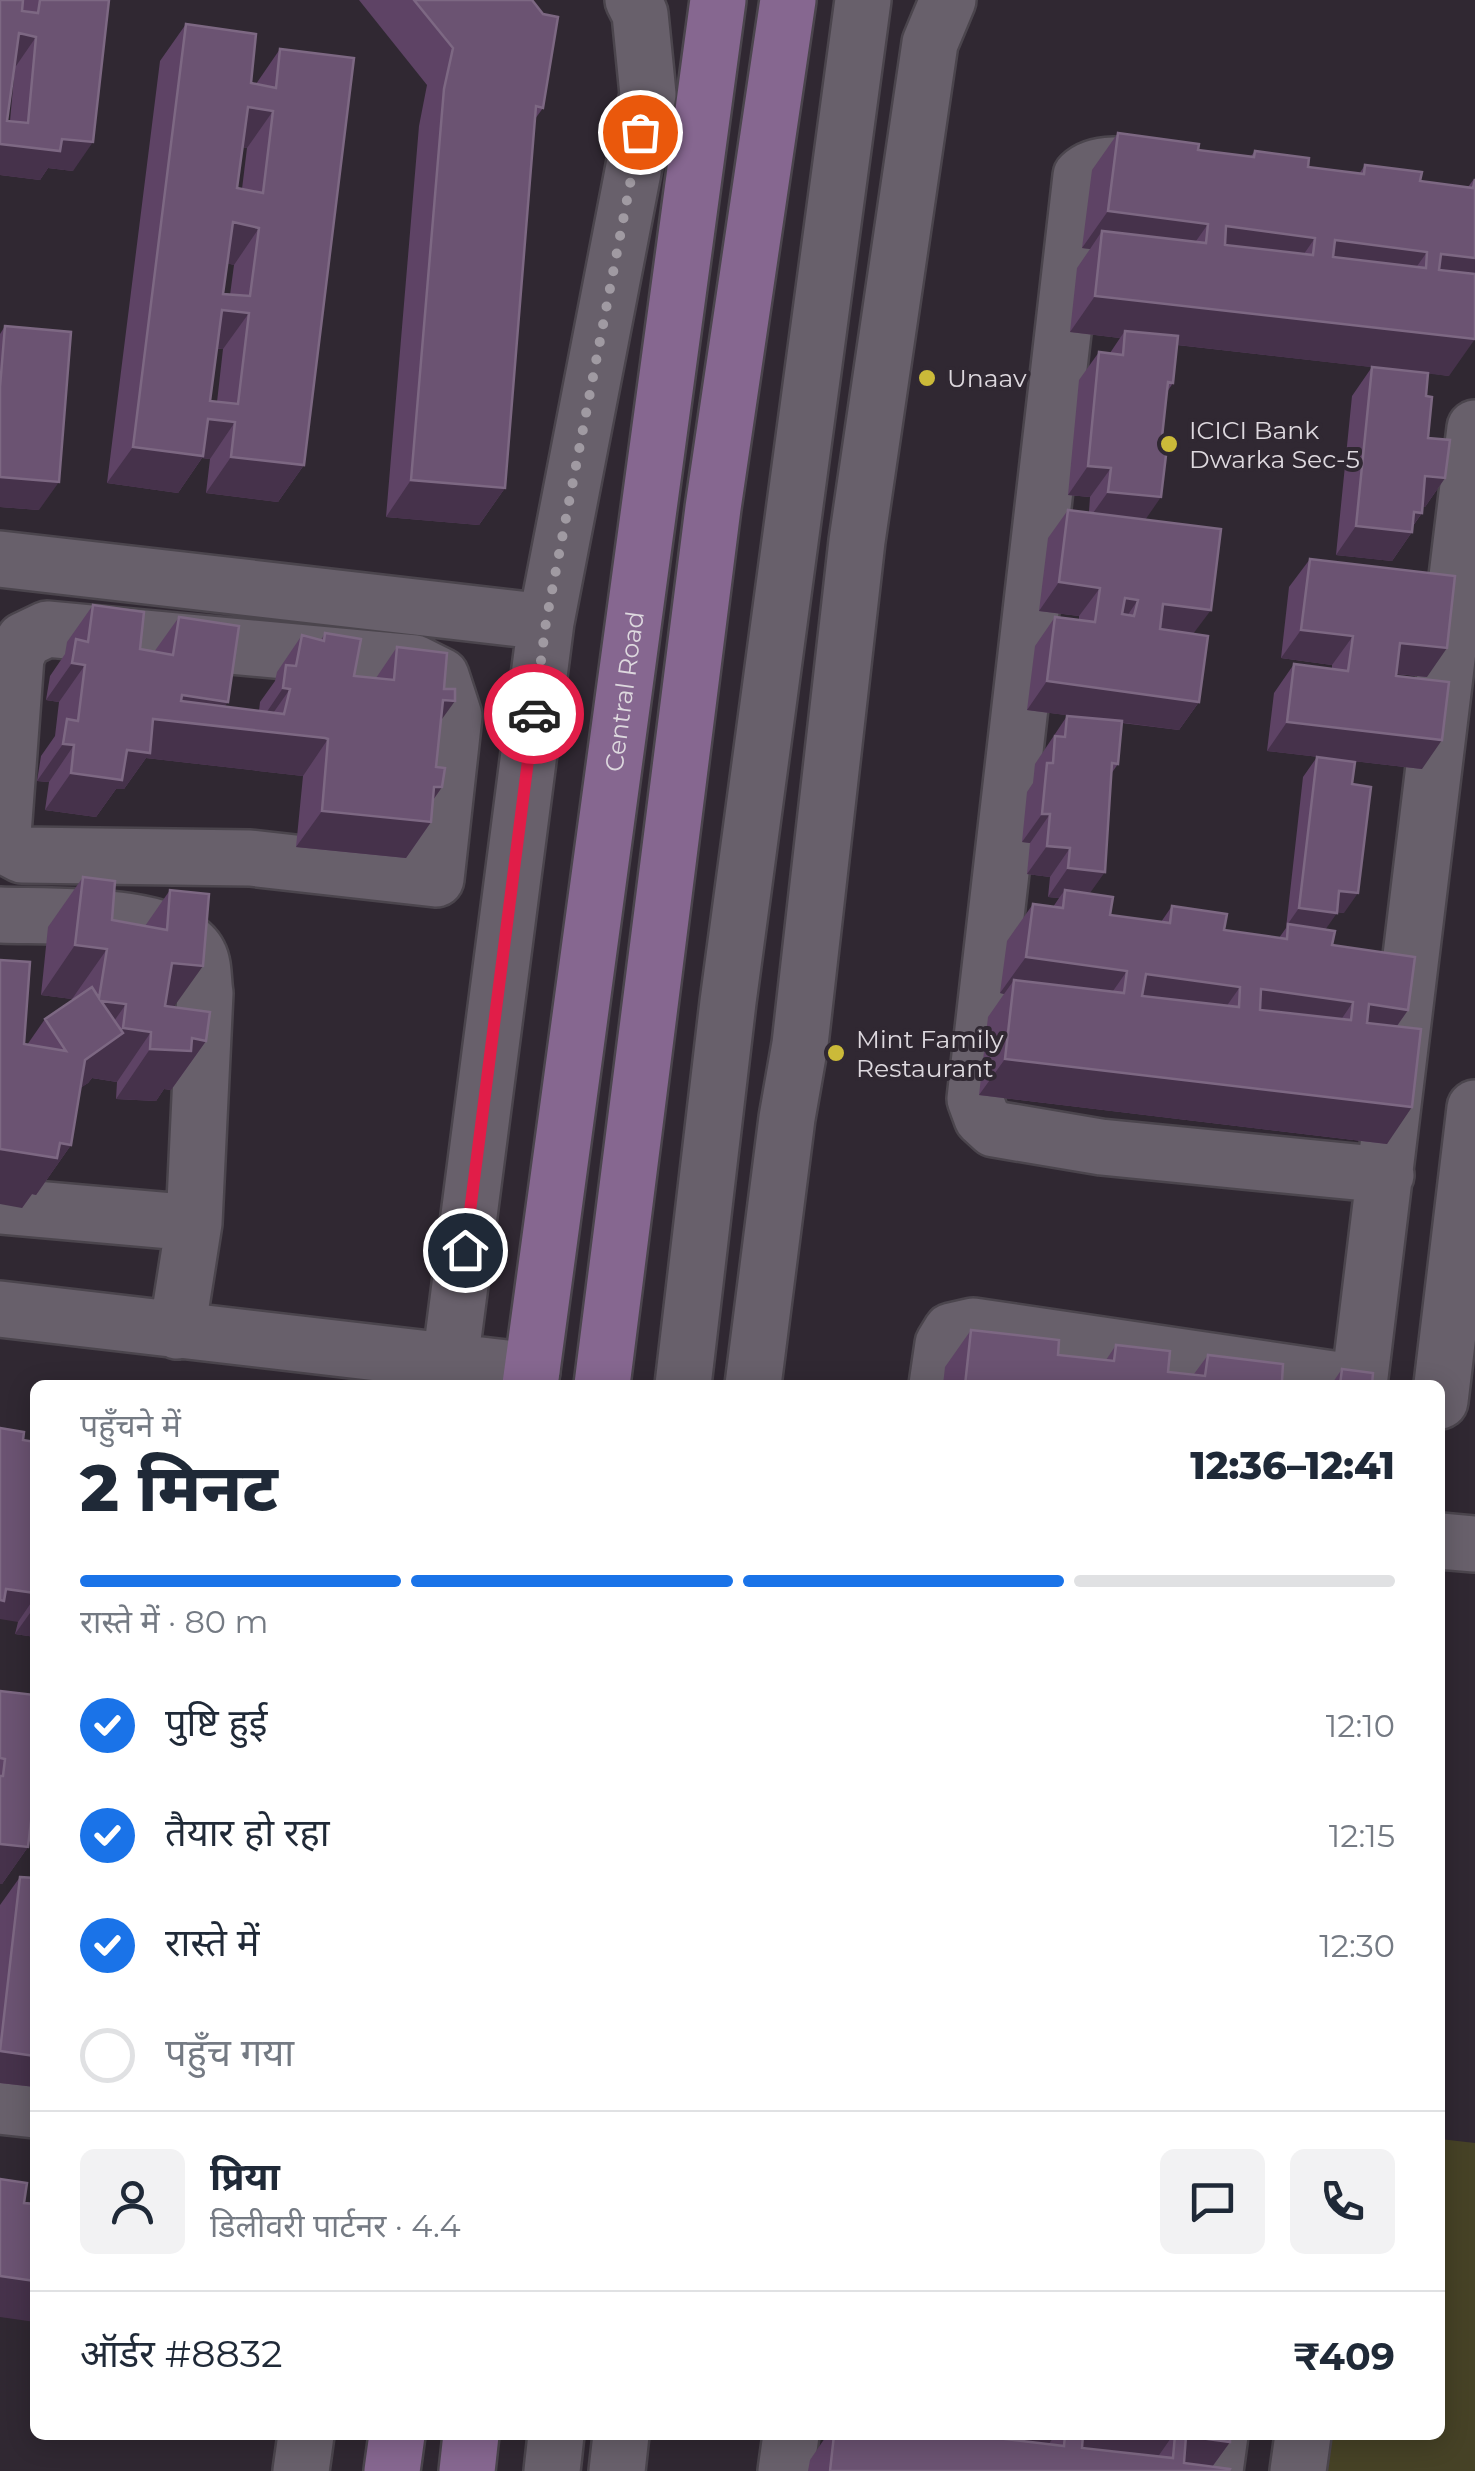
<!DOCTYPE html>
<html lang="hi">
<head>
<meta charset="utf-8">
<style>
  body { margin:0; font-family:Montserrat,"Noto Sans Devanagari",sans-serif; background:#f2f2f3; color:#1f2937; height:100vh; display:flex; flex-direction:column; font-size:38px; white-space:nowrap }
  * { box-sizing:border-box; margin:0 }
  p { font-size:32px; color:#747a83 }
  .icon { flex:none; width:55px; height:55px; fill:none; stroke:currentColor; stroke-width:2; stroke-linecap:round; stroke-linejoin:round }
  .map { position:relative; flex:1; overflow:hidden }
  .drawer { position:absolute; left:30px; top:1380px; width:1415px; height:1060px; display:flex; flex-direction:column; background:#fff; border-radius:15px; box-shadow:0 5px 25px #0003 }
  .drawer>* { flex:none }
  .pin { position:absolute; display:grid; place-items:center; width:85px; height:85px; color:#fff; margin:-42px; border:5px solid #fff; border-radius:50%; box-shadow:0 2px 10px #0007 }
  .courier { position:absolute; display:grid; place-items:center; width:100px; height:100px; margin:-50px; border:8px solid #e11d48; border-radius:50%; background:#fff; color:#222; box-shadow:0 2px 12px #0007 }
  .overview em { font-style:normal; font-weight:800 }
  .overview div { display:flex; flex-direction:column-reverse }
  .overview { display:flex; align-items:center; justify-content:space-between; height:170px; padding:0 50px }
  h1 { font-size:65px; font-weight:800; line-height:75px }
  .bar { display:grid; grid-template-columns:repeat(4,1fr); gap:15px 10px; align-content:center; height:120px; padding:0 50px }
  .bar i { height:12px; border-radius:8px; background:#e0e1e3 }
  .bar .selected { background:#1a73e8 }
  .bar p { grid-column:span 4 }
  .line { display:flex; align-items:center; gap:25px; padding:0 50px; border-top:2px solid #e0e1e3 }
  .line div { flex:1 }
  .round { display:grid; place-items:center; flex:none; width:105px; height:105px; border-radius:15px; background:#f2f2f3 }
  ol { padding:0 50px; list-style:none }
  li { display:flex; align-items:center; gap:30px; height:110px }
  li p { margin-inline-start:auto }
  li .icon { padding:10px; border-radius:50%; background:#1a73e8; color:#fff; stroke-width:4 }
  li:last-child { color:#747a83 }
  li i { width:55px; height:55px; border:5px solid #e0e1e3; border-radius:50% }
  .map>svg:first-child { display:block }
  .green { fill:#464226 }
  .lines { fill:none; stroke-linecap:round; stroke-linejoin:round }
  .minor-casing { stroke:#4b454d; stroke-width:60 }
  .major-casing { stroke:#4b454d; stroke-width:60 }
  .minor { stroke:#68606b; stroke-width:55 }
  .major { stroke:#866790; stroke-width:55 }
  .wall { fill:#5e4365; fill-rule:evenodd }
  .shaded-wall { fill:#46324b }
  .building { fill:#6b5372; stroke:#7d6883; stroke-width:2.5; fill-rule:evenodd }
  .done { stroke:#a09aa2; stroke-width:10; stroke-dasharray:0 18 }
  .route { stroke:#e11d48; stroke-width:12 }
  .poi-dot { fill:#cbba39; stroke:#302832; stroke-width:4 }
  .labels { text-anchor:middle; dominant-baseline:central; stroke-width:8; stroke-linejoin:round; paint-order:stroke }
  .poi-label { font-size:25px; fill:#ddd8de; stroke:#302832; text-anchor:start }
  .street-label { font-size:25px; fill:#ddd8de; stroke:#302832 }
</style>
</head>
<body>
<div class="map">
<svg width="1475" height="2471" viewBox="0 0 1475 2471">
  <rect width="100%" height="100%" fill="#302832"/>
  <path class="green" d="M1440,2139L1475,2143V2471H1325L1332,2435H1440Z"/>
  <g class="lines">
    <g class="minor-casing">
      <path id="minor" d="M1169,172C1142,169 1102,156 1081,176L975,1099L982,1118L994,1129L1101,1147L1386,1175
        M0,559L546,622
        M47,629L415,663L441,676L454,716L436,879L250,858L22,855L7,847L3,834L16,657L24,640Z
        M0,915C45,917 177,910 199,955C204,964 203,982 205,993L194,1223L177,1331
        M0,1206L194,1223
        M0,1309L532,1371
        M447,1385L546,622L648,94L640,14L633,0
        M683,1385L728,1002L863,0
        M753,1385L787,1118L800,1044L857,541L930,43L948,0
        M937,1385L943,1344L951,1331L973,1326L1359,1383
        M1359,1385L1475,428
        M1440,1401L1475,1108
        M1440,1541L1475,1544
        M0,2106L35,2110
        M301,2471L306,2435
        M552,2471L556,2435
        M617,2471L621,2435
        M786,2471L791,2435
        M1215,2471L1220,2435
        M1298,2471L1303,2435"/>
    </g>
    <g class="major-casing">
      <g id="major">
        <path id="s1" d="M530,1385L718,0"/>
        <path d="M602,1385L713,508L788,0"/>
        <path d="M392,2471L397,2435"/>
        <path d="M467,2471L471,2435"/>
      </g>
    </g>
    <use href="#minor" class="minor"/>
    <use href="#major" class="major"/>
  </g>
  <path class="wall" d="M0,0H109L73,171L48,168L40,180L0,175ZM15,65L10,121H7Z
    M359,0H532L543,108L535,119L505,488L479,525L386,517L419,126L427,85Z
    M186,24L251,83L256,84L280,49L304,465L278,502L206,493L210,459L202,458L178,493L107,483L160,61ZM242,147L247,148L242,189L237,188ZM227,263L234,265L230,295L223,294ZM217,349H223L217,402L210,401Z
    M1118,133L1198,150L1251,156L1255,151L1308,167L1359,174L1365,165L1420,181L1468,187L1474,179L1449,376L1428,373L1426,396L1428,438L1445,478L1425,507H1422V513L1413,526L1412,532L1392,561L1336,555L1352,396L1372,367L1177,345L1173,383L1167,392L1145,520L1194,634L1199,702L1179,730L1122,723L1118,764L1111,774L1090,893L1110,915L1161,922L1172,906L1224,930L1279,938L1286,928L1303,777L1317,757L1344,913L1337,912L1325,929L1332,945L1408,1010L1397,1026L1387,1144L979,1095L988,1017L1004,994L1000,993L1007,941L1033,904L1053,907L1059,898L1048,897L1050,877L1027,874L1030,843L1022,842L1027,792L1033,783L1035,764L1067,716H1074L1027,710L1035,646L1055,617L1079,620V616L1039,611L1048,538L1068,510L1089,512L1090,497L1068,495L1079,380L1099,352L1110,353L1120,338L1070,332L1077,268L1090,249L1082,248L1092,170Z
    M5,326L39,510L0,507V334Z
    M1310,559L1427,677L1396,674L1422,769L1267,751L1274,693L1294,664L1332,669V665L1281,658L1289,587Z
    M93,605L140,649L154,652L179,617L225,707L259,711L260,702L275,681L277,672L302,635L321,640L325,633L354,676L376,678L397,647L441,721L436,767L442,787L433,800L431,822L406,858L296,847L303,776L146,758L124,789H116L96,817L45,810L49,782L37,781L41,756L55,736L59,702L46,700L50,676L65,654L67,642Z
    M83,877L112,920L145,926L170,890L174,1007L206,1041L171,1090L164,1089L156,1101L116,1099L117,1082L92,1078L88,1083L80,1088L71,1145L36,1195L32,1194L22,1208L24,1044L27,1045L45,1019L72,1001V999L41,995L48,927Z
    M971,1330L1058,1355L1106,1360L1116,1345L1168,1372L1194,1374L1208,1355L1282,1381L1324,1385H943L945,1367Z
    M1342,1369L1372,1385H1331Z
    M23,1440L35,1442V1637L15,1634L18,1622Z
    M0,1691L28,1847L2,1884H0Z
    M20,1877L35,2087L0,2083V1905Z
    M827,2435H1230V2442L1212,2467L1229,2471H808L810,2460Z"/>
  <path class="shaded-wall" d="M19,33L36,37L16,66L0,62Z
    M248,107L273,111L247,148L222,143Z
    M62,139L93,142L73,171L48,168L40,180L0,175V144Z
    M1108,211L1208,224L1182,261L1102,231L1090,249L1082,248Z
    M233,222L259,228L234,265L207,259Z
    M1226,226L1315,238L1290,274L1201,263Z
    M1335,240L1427,252L1401,289L1309,277Z
    M1441,254L1475,258V281L1415,290Z
    M1095,296L1475,339L1449,376L1125,339V331L1120,338L1070,332Z
    M222,310L249,313L223,349L196,347Z
    M208,419L235,422L210,459L202,458L178,493L107,483L133,447Z
    M231,457L304,465L278,502L206,493Z
    M1088,466L1111,468L1090,497L1068,495Z
    M1425,476L1445,478L1425,507L1405,505Z
    M0,477L59,482L39,510L0,507Z
    M411,480L505,488L479,525L386,517Z
    M1108,492L1161,497L1141,526L1088,520Z
    M1414,512L1422,513L1408,532H1412L1392,561L1336,555L1356,526Z
    M1059,582L1100,588L1079,616L1039,611Z
    M1125,598L1138,600L1118,629Z
    M1163,604L1211,610L1190,638L1143,633Z
    M1301,630L1353,636L1332,665L1281,658Z
    M1400,643L1447,648L1427,677L1380,672Z
    M72,663L85,665L59,702L46,700Z
    M1047,681L1199,702L1179,730L1027,710Z
    M283,688L290,689L264,726L258,725Z
    M182,695L228,702L211,726L328,739L303,776L146,758L124,789H116L96,817L45,810L71,773L127,750L153,719Z
    M443,700L455,701L429,737Z
    M1287,722L1442,740L1422,769L1267,751Z
    M63,744L74,745L49,782L37,781Z
    M434,787H442L419,820L431,822L406,858L296,847L322,811Z
    M1042,814H1050L1030,843L1022,842Z
    M1047,846L1070,848L1050,877L1027,874Z
    M1068,868L1105,872L1085,900L1065,890L1059,898L1048,897Z
    M1339,891L1358,893L1344,913L1325,911Z
    M1299,908L1337,913L1323,933L1288,924L1285,928Z
    M75,945L107,949L72,999L41,995Z
    M1026,957L1127,971L1101,1008L1014,980L1004,994L1000,993Z
    M172,963L203,966L168,1015L138,1012Z
    M1146,974L1240,987L1214,1024L1120,1010Z
    M1261,989L1353,1002L1328,1039L1235,1026Z
    M101,1001L126,1004L91,1054Z
    M1369,1004L1408,1010L1382,1047L1343,1041Z
    M123,1028L151,1032L117,1082L92,1078L88,1083L50,1109L85,1060L116,1038Z
    M192,1038L206,1041L171,1090L164,1089L156,1101L116,1099L150,1049Z
    M1005,1059L1412,1107L1387,1144L979,1095Z
    M60,1143L71,1145L36,1195L32,1194L22,1208L0,1204V1149Z
    M6,1589L35,1593V1597L18,1622L0,1619V1597Z
    M35,1606V1637L15,1634Z
    M0,1844L28,1847L2,1884H0Z
    M0,2051L35,2056V2087L0,2083Z
    M0,2276L35,2281V2322L0,2317Z
    M954,2435H1055L1042,2454Z
    M1075,2435H1173L1150,2468L1060,2456Z
    M1186,2436L1230,2442L1209,2471H1164Z"/>
  <path class="building" d="M0,0H23L22,11L38,13L40,0H109L93,142L62,139L60,151L0,144ZM19,33L36,37L28,123L7,121Z
    M414,0H532L543,14L558,17L543,108L536,106L505,488L411,480L444,89L453,48Z
    M186,24L256,34L251,83L276,88L280,49L354,58L304,465L231,457L235,422L208,419L203,456L133,447ZM248,107L273,111L263,193L237,188ZM233,222L259,228L250,296L223,294ZM222,310L249,313L238,404L210,401Z
    M1118,133L1199,144L1198,150L1254,157L1255,151L1309,158L1308,167L1364,174L1365,165L1422,172L1420,181L1473,188L1475,179V258L1441,254L1439,270L1475,274V339L1095,296L1102,231L1206,243L1208,224L1108,211ZM1226,226L1315,238L1313,255L1225,245ZM1335,240L1427,252L1426,268L1333,257Z
    M5,326L71,332L59,482L0,477V387Z
    M1125,331L1178,336L1173,383L1168,382L1161,446L1167,447L1161,497L1108,492L1111,468L1088,466L1099,352L1123,355Z
    M1372,367L1428,373L1426,396L1432,397L1428,438L1450,440L1445,478L1425,476L1422,513L1414,512L1412,532L1356,526Z
    M1068,510L1221,529L1211,610L1163,604L1160,629L1208,636L1199,702L1047,681L1055,617L1095,622L1100,588L1059,582ZM1125,598L1138,600L1134,616L1122,614Z
    M1310,559L1455,576L1447,648L1400,643L1396,676L1449,682L1442,740L1287,722L1294,664L1348,671L1353,636L1301,630Z
    M93,605L144,612L140,649L173,655L179,617L239,626L228,702L182,695L181,701L284,714L290,689L283,688L286,665L296,666L302,635L324,641L325,633L361,639L354,676L394,680L397,647L447,653L444,689H455V701L443,700L436,767L445,768L442,787H434L431,822L322,811L328,739L325,738L153,719L150,753L127,750L122,780L71,773L74,745L63,744L67,719L78,721L85,665L72,663L76,639L88,642Z
    M1067,716L1122,721L1118,764L1112,763L1105,872L1068,868L1070,848L1047,846L1050,814H1042L1047,763H1053L1055,736L1065,737Z
    M1317,757L1355,762L1352,784L1371,787L1358,893L1339,891L1337,913L1299,908Z
    M83,877L115,881L112,920L167,930L170,890L209,894L203,966L172,963L165,1006L210,1012L206,1041L192,1038L191,1051L150,1049L151,1032L123,1028L126,1004L101,1001L123,1033L85,1060L71,1145L60,1143L57,1158L0,1149V960L30,962L24,1044L66,1051L45,1019L92,987L99,998L107,949L75,945Z
    M1065,890L1113,897L1110,915L1170,923L1172,906L1227,914L1224,930L1287,939L1288,924L1335,931L1332,945L1415,957L1408,1010L1369,1004L1367,1023L1421,1029L1412,1107L1005,1059L1014,980L1124,993L1127,971L1026,957L1033,904L1063,908ZM1146,974L1240,987L1239,1007L1142,996ZM1261,989L1353,1002L1351,1020L1260,1010Z
    M971,1330L1059,1340L1058,1355L1114,1361L1116,1345L1170,1351L1168,1372L1205,1376L1208,1355L1283,1364L1282,1381L1324,1385H965Z
    M1342,1369L1373,1373L1372,1385H1340Z
    M0,1428L24,1432L23,1440L35,1442V1593L6,1589L4,1601L0,1600Z
    M0,1691L35,1695V1788L28,1847L0,1844V1776H3L5,1759L0,1758Z
    M20,1877L35,1878V2056L0,2051Z
    M0,2179L27,2183L24,2203L35,2204V2281L0,2276Z
    M834,2435H971L1064,2446L1065,2435H1083L1082,2448L1173,2458L1175,2435H1230V2442L1186,2436L1184,2463L1230,2469L1229,2471H830Z"/>
  <g class="lines">
    <path class="done" d="M534,714L546,622L640,132"/>
    <path class="route" d="M465,1250L534,714"/>
  </g>
  <g class="poi-dot">
    <circle cx="927" cy="378" r="10"/>
    <circle cx="1169" cy="444" r="10"/>
    <circle cx="836" cy="1053" r="10"/>
  </g>
  <g class="labels">
    <g class="poi-label">
      <text x="947" y="378">Unaav</text>
      <text x="1189" y="430">ICICI Bank<tspan x="1189" dy="29">Dwarka Sec-5</tspan></text>
      <text x="856" y="1039">Mint Family<tspan x="856" dy="29">Restaurant</tspan></text>
    </g>
    <g class="street-label">
      <text stroke="none"><textPath href="#s1" startOffset="700">Central Road</textPath></text>
    </g>
  </g>
</svg>
<div class="pin" style="left:640px;top:132px;background:#ea580c"><svg class="icon" aria-label="bag" viewBox="0 0 24 24"><path d="M5 8h14l-1 12H6zM9 8a3 3 0 0 1 6 0"/></svg></div>
<div class="pin" style="left:465px;top:1250px;background:#1f2937"><svg class="icon" aria-label="home" viewBox="0 0 24 24"><path d="M3 11l9-7 9 7M6 9v11h12V9"/></svg></div>
<div class="courier" style="left:534px;top:714px"><svg class="icon" aria-label="car" viewBox="0 0 24 24"><path d="M5 17H2v-5l4-1 3-4h7l3 4 3 1v5h-3M9 17h6M6 11h13"/><circle cx="7" cy="17" r="2"/><circle cx="17" cy="17" r="2"/></svg></div>
<section class="drawer">
<div class="overview"><div><h1>2 मिनट</h1><p>पहुँचने में</p></div><em>12:36–12:41</em></div>
<div class="bar"><i class="selected"></i><i class="selected"></i><i class="selected"></i><i></i><p>रास्ते में · 80 m</p></div>
<ol>
<li><svg class="icon" aria-label="check" viewBox="0 0 24 24"><path d="M5 12l5 5 9-10"/></svg>पुष्टि हुई<p>12:10</p></li>
<li><svg class="icon" aria-label="check" viewBox="0 0 24 24"><path d="M5 12l5 5 9-10"/></svg>तैयार हो रहा<p>12:15</p></li>
<li><svg class="icon" aria-label="check" viewBox="0 0 24 24"><path d="M5 12l5 5 9-10"/></svg>रास्ते में<p>12:30</p></li>
<li><i></i>पहुँच गया</li>
</ol>
<div class="line" style="height:180px"><a class="round"><svg class="icon" aria-label="person" viewBox="0 0 24 24"><circle cx="12" cy="8" r="4"/><path d="M4 21q1-7 8-7t8 7"/></svg></a><div><b>प्रिया</b><p>डिलीवरी पार्टनर · 4.4</p></div><a class="round"><svg class="icon" aria-label="chat" viewBox="0 0 24 24"><path d="M4 5h16v11H9l-5 4z"/></svg></a><a class="round"><svg class="icon" aria-label="phone" viewBox="0 0 24 24"><path d="M5 4h4l2 5-3 2q2 4 5 5l2-3 5 2v4C11 20 4 13 5 4z"/></svg></a></div>
<div class="line" style="height:130px"><div>ऑर्डर #8832</div><b>₹409</b></div>
</section>
</div>
</body>
</html>
